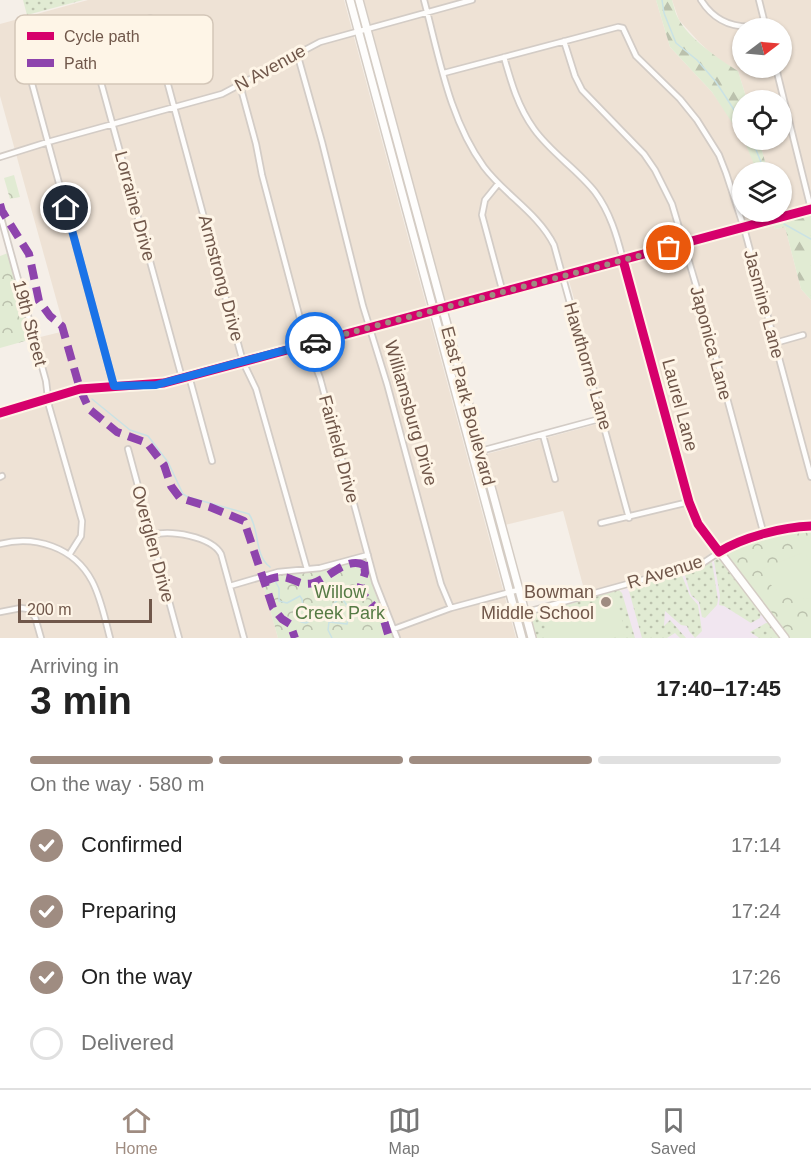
<!DOCTYPE html>
<html lang="en">
<head>
<meta charset="utf-8">
<style>
  body { margin:0; font-family:Arial,sans-serif; background:#f6f6f6; color:#222; height:100vh; display:flex; flex-direction:column; font-size:22px; white-space:nowrap }
  * { box-sizing:border-box; margin:0 }
  p { font-size:20px; color:#767676 }
  .icon { flex:none; width:33px; height:33px; fill:none; stroke:currentColor; stroke-width:2; stroke-linecap:round; stroke-linejoin:round }
  .map { position:relative; height:638px; overflow:hidden }
  .panel { display:flex; flex-direction:column; background:#fff; flex:1 }
  .panel>* { flex:none }
  .needle { width:39px; rotate:74deg }
  .tools { position:absolute; left:732px; top:18px; display:grid; gap:12px }
  .tools a { display:grid; place-items:center; width:60px; height:60px; border-radius:50%; background:#fff; box-shadow:0 2px 4px #0004; font-size:30px }
  .scale { position:absolute; left:18px; bottom:15px; width:134px; box-sizing:border-box; padding-left:6px; border:3px solid #70574a; border-top:0; font-size:16px; line-height:21px; white-space:nowrap; color:#70574a; -webkit-text-stroke:4px #fef5e7; paint-order:stroke }
  .pin { position:absolute; display:grid; place-items:center; width:51px; height:51px; color:#fff; margin:-26px; border:3px solid #fff; border-radius:50%; box-shadow:0 2px 6px #0007 }
  .courier { position:absolute; display:grid; place-items:center; width:60px; height:60px; margin:-30px; border:4px solid #1a73e8; border-radius:50%; background:#fff; color:#222; box-shadow:0 2px 8px #0007 }
  .head em { font-style:normal; font-weight:700 }
  .head div { display:flex; flex-direction:column-reverse }
  .head { display:flex; align-items:center; justify-content:space-between; height:102px; padding:0 30px }
  h1 { font-size:39px; font-weight:700; line-height:45px }
  .bar { display:grid; grid-template-columns:repeat(4,1fr); gap:9px 6px; align-content:center; height:72px; padding:0 30px }
  .bar i { height:8px; border-radius:4px; background:#e0e0e0 }
  .bar .current { background:#9f8c81 }
  .bar p { grid-column:span 4 }
  ol { padding:0 30px; list-style:none }
  li { display:flex; align-items:center; gap:18px; height:66px }
  li p { margin-inline-start:auto }
  li .icon { padding:6px; border-radius:50%; background:#9f8c81; color:#fff; stroke-width:4 }
  li:last-child { color:#767676 }
  li i { width:33px; height:33px; border:3px solid #e0e0e0; border-radius:50% }
  .menu { display:flex; justify-content:space-around; align-items:center; height:84px; border-top:2px solid #e0e0e0; background:#fff; font-size:16px; color:#767676 }
  .menu a { display:grid; justify-items:center; gap:3px }
  .menu .current { color:#9f8c81 }
  .map>svg:first-child { display:block }
  .residential { fill:#eee2d5; fill-rule:evenodd }
  .education { fill:#f1e6f0 }
  .grass { fill:url(#grass-dots) }
  .forest { fill:url(#forest-firs) }
  .park { fill:url(#park-crowns) }
  .pitch { fill:#e1ebd3 }
  .lines { fill:none; stroke-linecap:round; stroke-linejoin:round }
  .stream { stroke:#cae2e4; stroke-width:1.5 }
  .street-casing { stroke:#d3ccc6; stroke-width:8 }
  .secondary-casing { stroke:#d4ccc4; stroke-width:10 }
  .street { stroke:#fefdfc; stroke-width:4.5 }
  .secondary { stroke:#fefdfc; stroke-width:7 }
  .quiet { stroke:#8e44ad; stroke-width:8; stroke-dasharray:15 8; stroke-linecap:butt }
  .cycleway-casing { stroke:#fef5e7; stroke-width:13 }
  .cycleway { stroke:#d6006c; stroke-width:9 }
  .done { stroke:#9f8c81; stroke-width:6; stroke-dasharray:0 10.8 }
  .route { stroke:#1a73e8; stroke-width:8 }
  .poi-dot { fill:#9f8c81; stroke:#fef5e7; stroke-width:2 }
  .labels { text-anchor:middle; dominant-baseline:central; stroke-width:6; stroke-linejoin:round; paint-order:stroke }
  .street-label { font-size:18px; fill:#70574a; stroke:#fef5e7 }
  .park-label { font-size:18px; fill:#567b45; stroke:#fef5e7 }
  .poi-label { font-size:18px; fill:#70574a; stroke:#fef5e7; text-anchor:end }
  .key { fill:#fef5e7; stroke:#d3c6b8; stroke-width:1.5 }
  .key-label { font-size:16px; fill:#70574a }
</style>
</head>
<body>
<div class="map">
<svg width="811" height="638" viewBox="0 0 811 638">
  <defs>
    <pattern id="grass-dots" width="8" height="8" patternUnits="userSpaceOnUse" patternTransform="scale(1.5)"><rect width="8" height="8" fill="#e1ebd3"/><path d="M2 2h.1M6 6h.1" fill="none" stroke="#bbc1ad" stroke-width="1.8" stroke-linecap="round"/></pattern>
    <pattern id="forest-firs" width="22" height="20" patternUnits="userSpaceOnUse" patternTransform="scale(1.5)"><rect width="22" height="20" fill="#e1ebd3"/><path d="M5 1l3.5 6h-7zM16 11l3.5 6h-7z" fill="#bbc1ad"/></pattern>
    <pattern id="park-crowns" width="20" height="18" patternUnits="userSpaceOnUse" patternTransform="scale(1.5)"><rect width="20" height="18" fill="#e1ebd3"/><path d="M2 6a3 3 0 1 1 6 0M12 15a3 3 0 1 1 6 0" fill="none" stroke="#bbc1ad"/></pattern>
  </defs>
  <rect width="100%" height="100%" fill="#f5efe8"/>
  <path class="residential" d="M88,0H344L516,638H394L375,593L367,561L362,559L318,572L262,580L278,638H0V407L47,394L32,339L65,331L0,96V24Z
    M364,0H656L670,47L712,92L730,117L744,140L756,167L757,172H742V212H770L775,229L785,227L801,289L811,300V521L799,522L734,539L726,542L701,560L585,593L563,511L505,525L487,454L608,421L566,270L445,303Z
    M672,0H811V204L784,210L782,206V172H768L759,140H782V100H747L738,71L716,58L699,42L679,20ZM742,28H782V68H742Z"/>
  <path class="education" d="M718,559L780,638H535L529,615L698,570Z"/>
  <path class="grass" d="M23,0H83L27,15Z
    M717,559L723,562L761,611L760,618L751,623L724,606L719,605L720,596L714,561Z
    M712,562L718,600L717,605L705,618L702,617L699,602L691,595L684,572Z
    M681,573L690,596L698,605L702,631L695,638L689,631L687,626L681,625L665,611L664,626L670,620L686,638H680L675,633L667,638H642L629,591L630,587Z
    M619,590L622,593L635,638H536L530,617L531,615Z
    M766,623H770L781,638H759L750,632Z"/>
  <path class="forest" d="M656,0H672C674,6 675,13 678,18C687,37 720,60 738,71L747,100H742V138L712,92L670,47Z
    M744,140H759L768,172H757Z
    M811,214V300L801,289L785,227L775,229L773,223Z"/>
  <path class="park" d="M14,175L20,197L10,199L4,178Z
    M8,253L32,339L0,348V256Z
    M811,527V638H788L780,624L725,555V552C736,542 795,528 811,527Z
    M362,559L367,561L375,593L394,638H278L262,580L286,573L318,572Z"/>
  <path class="pitch" d="M802,553L806,555L811,568V598C788,602 770,591 762,569Z
    M616,598L626,634L611,638H548L543,618Z"/>
  <g class="lines">
    <path class="stream" d="M662,0L664,13L676,43L697,60L716,82L742,122
      M752,140L765,172
      M775,212L776,213
      M784,224L811,239
      M92,399L130,430L148,436L168,462L183,494L188,497L249,514C260,530 254,555 270,567
      M274,579L279,588V601L287,603L300,596C306,603 300,609 298,617L301,622L306,623L312,620L313,614C339,611 326,606 341,598C350,607 350,612 347,624L329,622L328,630L332,638"/>
    <g class="street-casing">
      <path id="street" d="M424,0C439,56 449,119 484,167C505,195 538,213 554,245L629,518
        M701,0C716,24 739,30 765,25
        M759,0L766,28
        M150,18L243,362L256,389L307,569
        M88,35L182,378
        M564,41L575,76L582,90L644,154L655,170L672,204L701,302L764,535
        M297,53L322,142L363,306L387,384L441,584L451,608
        M24,54L114,386
        M504,57C511,82 518,107 534,129C551,153 577,169 595,192C610,212 617,236 623,260
        M776,68L811,209
        M444,73L618,27L623,28L636,56L680,99L697,120L719,155L726,173L744,228L811,477
        M240,85L256,144L262,175L307,345L320,378L375,582L397,638
        M0,157L48,142L222,94L320,42L472,0
        M498,184L485,200L482,215L503,293
        M0,214L46,381L49,406L82,521L81,536L69,555
        M775,343L803,335
        M189,376L212,461
        M543,435L555,479
        M128,449L179,638
        M473,453L603,418
        M0,477L2,476
        M601,523L689,502
        M152,535C170,530 211,536 221,554L244,638
        M0,544C35,535 74,547 92,581C101,598 105,619 110,638
        M230,586L278,572L320,568L368,555
        M0,612L21,608L28,609L35,617L41,638
        M516,615L703,563L730,545L740,541L793,527L811,526
        M394,629L451,608L518,590"/>
    </g>
    <g class="secondary-casing">
      <path id="secondary" d="M350,0L522,638
        M359,0L532,638
        M623,260L693,514L703,530L785,638
        M0,413L80,389L164,383L811,209"/>
    </g>
    <use href="#street" class="street"/>
    <use href="#secondary" class="secondary"/>
    <path class="quiet" d="M0,204L2,211L29,254L39,301L50,316L62,326L80,389L89,409L117,432L147,443L164,465L171,486L180,498L210,507L244,521L273,608L282,619L290,624L295,638
      M364,562L365,573L361,585L362,593L383,617L388,634
      M264,582C290,568 294,588 313,583C328,579 347,556 364,565"/>
    <g class="cycleway-casing">
      <path id="cycleway" d="M623,260L689,502L698,524L719,552C743,537 783,527 811,526
        M0,413L80,389L164,383L811,209"/>
    </g>
    <use href="#cycleway" class="cycleway"/>
  </g>
  <g class="lines">
    <path class="done" d="M315,342L669,248"/>
    <path class="route" d="M66,208L114,386L156,385L315,342"/>
  </g>
  <circle class="poi-dot" cx="606" cy="602" r="6"/>
  <g class="labels">
    <g class="street-label">
      <text transform="translate(270 68) rotate(-29)">N Avenue</text>
      <text transform="translate(135 206) rotate(75)">Lorraine Drive</text>
      <text transform="translate(221 278) rotate(75)">Armstrong Drive</text>
      <text transform="translate(764 304) rotate(75)">Jasmine Lane</text>
      <text transform="translate(30 323) rotate(75)">19th Street</text>
      <text transform="translate(711 343) rotate(75)">Japonica Lane</text>
      <text transform="translate(588 366) rotate(74)">Hawthorne Lane</text>
      <text transform="translate(680 405) rotate(75)">Laurel Lane</text>
      <text transform="translate(468 406) rotate(75)">East Park Boulevard</text>
      <text transform="translate(411 413) rotate(74)">Williamsburg Drive</text>
      <text transform="translate(339 449) rotate(75)">Fairfield Drive</text>
      <text transform="translate(153 544) rotate(75)">Overglen Drive</text>
      <text transform="translate(665 572) rotate(-17)">R Avenue</text>
    </g>
    <g class="park-label">
      <text x="340" y="592">Willow<tspan x="340" dy="21">Creek Park</tspan></text>
    </g>
    <g class="poi-label">
      <text x="594" y="592">Bowman<tspan x="594" dy="21">Middle School</tspan></text>
    </g>
  </g>
  <rect x="15" y="15" width="198" height="69" rx="9" class="key"/>
  <rect x="27" y="32" width="27" height="8" fill="#d6006c"/>
  <rect x="27" y="59" width="27" height="8" fill="#8e44ad"/>
  <g class="key-label">
    <text x="64" y="42">Cycle path</text>
    <text x="64" y="69">Path</text>
  </g>
</svg>
<div class="tools">
<a><svg class="needle" viewBox="-14 -14 28 28"><path d="M0-13l5 13h-10z" fill="#e53935"/><path d="M0 13l5-13h-10z" fill="#767676"/></svg></a>
<a><svg class="icon" aria-label="locate" viewBox="0 0 24 24"><circle cx="12" cy="12" r="6"/><path d="M12 2v4M12 18v4M2 12h4M18 12h4"/></svg></a>
<a><svg class="icon" aria-label="layers" viewBox="0 0 24 24"><path d="M12 4l9 5-9 5-9-5zM3 14l9 5 9-5"/></svg></a>
</div>
<div class="scale">200 m</div>
<div class="pin" style="left:669px;top:248px;background:#ea580c"><svg class="icon" aria-label="bag" viewBox="0 0 24 24"><path d="M5 8h14l-1 12H6zM9 8a3 3 0 0 1 6 0"/></svg></div>
<div class="pin" style="left:66px;top:208px;background:#1f2937"><svg class="icon" aria-label="home" viewBox="0 0 24 24"><path d="M3 11l9-7 9 7M6 9v11h12V9"/></svg></div>
<div class="courier" style="left:315px;top:342px"><svg class="icon" aria-label="car" viewBox="0 0 24 24"><path d="M5 17H2v-5l4-1 3-4h7l3 4 3 1v5h-3M9 17h6M6 11h13"/><circle cx="7" cy="17" r="2"/><circle cx="17" cy="17" r="2"/></svg></div>
</div>
<section class="panel">
<div class="head"><div><h1>3 min</h1><p>Arriving in</p></div><em>17:40–17:45</em></div>
<div class="bar"><i class="current"></i><i class="current"></i><i class="current"></i><i></i><p>On the way · 580 m</p></div>
<ol>
<li><svg class="icon" aria-label="check" viewBox="0 0 24 24"><path d="M5 12l5 5 9-10"/></svg>Confirmed<p>17:14</p></li>
<li><svg class="icon" aria-label="check" viewBox="0 0 24 24"><path d="M5 12l5 5 9-10"/></svg>Preparing<p>17:24</p></li>
<li><svg class="icon" aria-label="check" viewBox="0 0 24 24"><path d="M5 12l5 5 9-10"/></svg>On the way<p>17:26</p></li>
<li><i></i>Delivered</li>
</ol>
</section>
<nav class="menu">
<a class="current"><svg class="icon" aria-label="home" viewBox="0 0 24 24"><path d="M3 11l9-7 9 7M6 9v11h12V9"/></svg>Home</a>
<a><svg class="icon" aria-label="map" viewBox="0 0 24 24"><path d="M3 6l6-2 6 2 6-2v14l-6 2-6-2-6 2zM9 4v14M15 6v14"/></svg>Map</a>
<a><svg class="icon" aria-label="saved" viewBox="0 0 24 24"><path d="M7 4h10v16l-5-4-5 4z"/></svg>Saved</a>
</nav>
</body>
</html>
